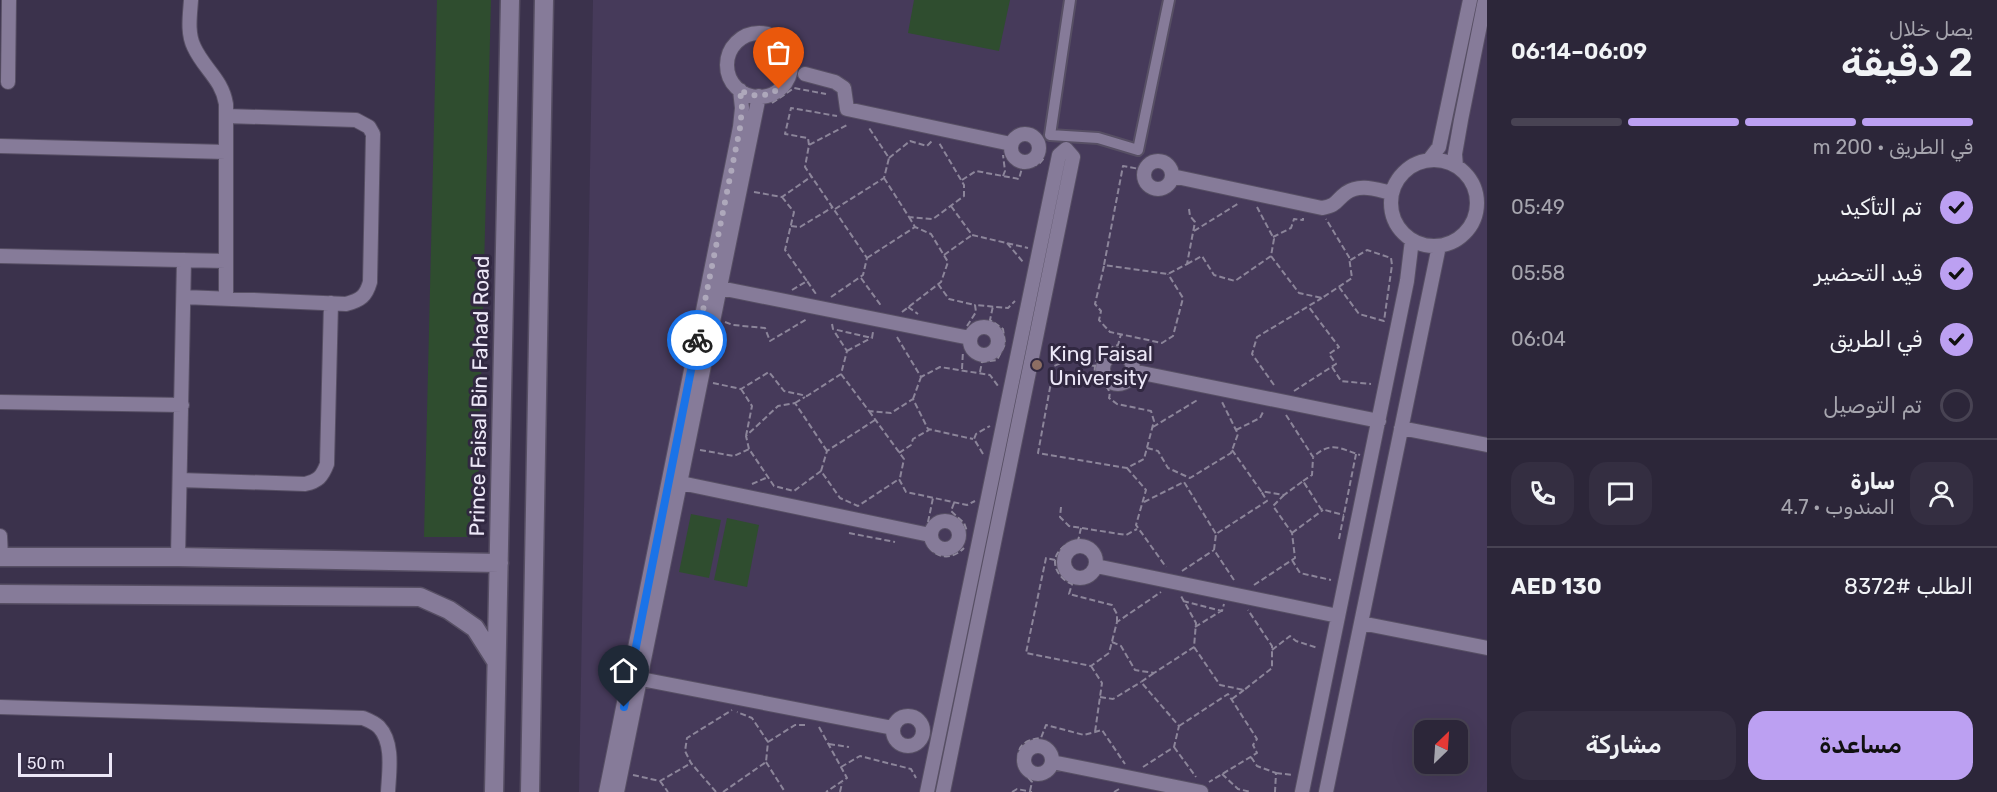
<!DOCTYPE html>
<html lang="ar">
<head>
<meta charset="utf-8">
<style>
  body { margin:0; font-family:Rubik,Vazirmatn,sans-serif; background:#342e41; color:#f1f3f6; direction:rtl; height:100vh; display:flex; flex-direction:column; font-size:22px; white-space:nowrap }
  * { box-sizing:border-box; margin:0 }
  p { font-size:20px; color:#a6a5ae }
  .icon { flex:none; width:33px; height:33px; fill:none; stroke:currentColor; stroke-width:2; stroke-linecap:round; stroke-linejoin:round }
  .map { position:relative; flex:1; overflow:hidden; direction:ltr }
  .sheet { display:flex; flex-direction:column; background:#2c2639; width:510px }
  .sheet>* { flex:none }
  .needle { width:39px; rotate:25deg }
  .buttons { position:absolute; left:1414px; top:720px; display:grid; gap:12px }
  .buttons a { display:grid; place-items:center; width:54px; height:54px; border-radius:12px; background:#2c2639; box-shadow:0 6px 24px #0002,0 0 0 2px #484353; font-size:30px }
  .scale { position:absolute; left:18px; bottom:15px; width:94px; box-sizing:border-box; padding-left:6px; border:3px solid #ece7f7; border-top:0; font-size:16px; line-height:21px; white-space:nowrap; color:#ece7f7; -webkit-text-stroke:4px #312841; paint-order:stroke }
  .pin { position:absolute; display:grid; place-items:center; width:51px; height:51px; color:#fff; margin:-62px -26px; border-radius:50% 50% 50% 0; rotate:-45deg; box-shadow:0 0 6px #0007 }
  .pin .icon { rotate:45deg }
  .courier { position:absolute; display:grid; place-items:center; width:60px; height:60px; margin:-30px; border:4px solid #1a73e8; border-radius:50%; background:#fff; color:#222; box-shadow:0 2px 8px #0007 }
  .overview em { font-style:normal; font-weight:600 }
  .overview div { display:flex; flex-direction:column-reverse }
  .overview { display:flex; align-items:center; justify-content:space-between; height:102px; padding:0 24px }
  h1 { font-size:39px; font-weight:600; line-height:45px }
  .bar { display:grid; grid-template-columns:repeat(4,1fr); gap:9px 6px; align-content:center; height:72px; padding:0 24px }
  .bar i { height:8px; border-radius:4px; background:#484353 }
  .bar .active { background:#bca0f2 }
  .bar p { grid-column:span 4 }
  .line { display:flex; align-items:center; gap:15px; padding:0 24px; border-top:2px solid #484353 }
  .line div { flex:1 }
  .round { display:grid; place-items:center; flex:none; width:63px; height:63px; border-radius:18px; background:#342e41 }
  ol { padding:0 24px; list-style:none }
  li { display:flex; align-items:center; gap:18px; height:66px }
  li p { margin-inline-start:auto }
  li .icon { padding:6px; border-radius:50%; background:#bca0f2; color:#111; stroke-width:4 }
  li:last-child { color:#a6a5ae }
  li i { width:33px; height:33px; border:3px solid #484353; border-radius:50% }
  .button { display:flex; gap:12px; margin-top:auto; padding:12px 24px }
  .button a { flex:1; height:69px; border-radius:18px; background:#bca0f2; color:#111; font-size:24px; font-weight:600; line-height:69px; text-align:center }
  .button a+a { background:#342e41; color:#f1f3f6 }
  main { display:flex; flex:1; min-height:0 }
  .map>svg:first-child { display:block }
  .built { fill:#463a5a; fill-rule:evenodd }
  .green { fill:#2f4d2f }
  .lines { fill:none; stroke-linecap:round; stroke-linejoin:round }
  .pedestrian-casing { stroke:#574f64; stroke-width:14 }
  .minor-casing { stroke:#574f64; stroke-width:16 }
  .secondary-casing { stroke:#574f64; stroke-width:21 }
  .path { stroke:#8c859a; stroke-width:2; stroke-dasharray:6 3; stroke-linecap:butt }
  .pedestrian { stroke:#867b99; stroke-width:10 }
  .minor { stroke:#867b99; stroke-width:14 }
  .secondary { stroke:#867b99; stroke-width:18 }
  .done { stroke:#aea8bb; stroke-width:6; stroke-dasharray:0 10.8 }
  .route { stroke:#1a73e8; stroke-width:8 }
  .education-dot { fill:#8d6e63; stroke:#312841; stroke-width:2 }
  .labels { text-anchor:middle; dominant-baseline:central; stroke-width:6; stroke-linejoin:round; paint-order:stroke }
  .poi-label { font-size:21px; fill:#ece7f7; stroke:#312841; text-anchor:start }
  .street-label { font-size:21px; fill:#ece7f7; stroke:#312841 }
</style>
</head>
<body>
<main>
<section class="sheet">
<div class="overview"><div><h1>2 دقيقة</h1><p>يصل خلال</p></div><em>06:09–06:14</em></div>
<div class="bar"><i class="active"></i><i class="active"></i><i class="active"></i><i></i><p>في الطريق · 200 m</p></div>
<ol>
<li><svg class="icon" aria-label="check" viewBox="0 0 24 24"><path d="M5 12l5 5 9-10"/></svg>تم التأكيد<p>05:49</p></li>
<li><svg class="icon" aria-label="check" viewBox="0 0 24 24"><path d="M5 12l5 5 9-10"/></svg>قيد التحضير<p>05:58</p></li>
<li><svg class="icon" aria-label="check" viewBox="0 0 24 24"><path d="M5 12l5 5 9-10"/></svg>في الطريق<p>06:04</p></li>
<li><i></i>تم التوصيل</li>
</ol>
<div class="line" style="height:108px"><a class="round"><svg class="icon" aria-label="person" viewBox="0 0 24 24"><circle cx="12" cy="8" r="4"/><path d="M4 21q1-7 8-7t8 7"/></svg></a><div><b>سارة</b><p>المندوب · 4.7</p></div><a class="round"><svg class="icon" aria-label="chat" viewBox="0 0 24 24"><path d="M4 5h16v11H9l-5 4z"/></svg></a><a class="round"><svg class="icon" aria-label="phone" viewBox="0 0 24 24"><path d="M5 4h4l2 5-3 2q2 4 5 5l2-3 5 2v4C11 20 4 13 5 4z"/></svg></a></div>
<div class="line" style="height:78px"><div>الطلب #8372</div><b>AED 130</b></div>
<div class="button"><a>مساعدة</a><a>مشاركة</a></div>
</section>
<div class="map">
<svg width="1487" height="792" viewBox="0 0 1487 792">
  <rect width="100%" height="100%" fill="#3b324c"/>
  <path class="built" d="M593,0H1487V792H579ZM1425,730H1458V764H1425Z"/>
  <path class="green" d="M437,0H491L477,537H424Z
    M914,0H1010L999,51L908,33Z
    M691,514L721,520L709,578L679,572Z
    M727,518L759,525L747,587L714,580Z"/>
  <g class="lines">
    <g class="pedestrian-casing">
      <path id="pedestrian" d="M1070,0L1050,135L1098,138L1138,150L1169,0"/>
    </g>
    <g class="minor-casing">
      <path id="minor" d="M191,0C190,15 187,33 194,47C204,69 222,79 226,104V299
        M727 65a32 32 0 1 1 64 0a32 32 0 1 1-64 0Z
        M805,74L835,82L844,88L847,109L1011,144
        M8,82L9,0
        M1011 148a14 14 0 1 1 28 0a14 14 0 1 1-28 0Z
        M0,146L226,152
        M1391 203a43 43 0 1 1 86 0a43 43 0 1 1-86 0Z
        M1429,160L1439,147L1470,0
        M1144 175a14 14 0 1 1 28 0a14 14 0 1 1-28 0Z
        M1456,166L1455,154L1461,120L1485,0
        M1172,176L1322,208C1338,205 1335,201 1346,193C1360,183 1377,190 1392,193
        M0,256L226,261
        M720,288L970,338
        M184,297L346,304C361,300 366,296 370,282L373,134L369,127L356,120L226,116
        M970 341a14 14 0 1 1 28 0a14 14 0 1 1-28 0Z
        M1103 369a15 15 0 1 1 30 0a15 15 0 1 1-30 0Z
        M1132,371L1379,421
        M0,402L182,405
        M1401,428L1487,445
        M180,480L305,484C318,481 322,477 327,464L331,303
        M681,483L930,535
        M931 535a14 14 0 1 1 28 0a14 14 0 1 1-28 0Z
        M0,536L1,557
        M1064 562a16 16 0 1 1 32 0a16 16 0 1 1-32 0Z
        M178,557L184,260
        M1096,566L1338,616
        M1361,623L1487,648
        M641,679L893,728
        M0,707L363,718C368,720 375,723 379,727C394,743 389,772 388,792
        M893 731a15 15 0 1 1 30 0a15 15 0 1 1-30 0Z
        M1024 760a14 14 0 1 1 28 0a14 14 0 1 1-28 0Z
        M1052,762L1201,792
        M606,792L740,127L742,108L740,90
        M617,792L759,96
        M927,792L1059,155L1066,149L1073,157L943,792
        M1302,792L1407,281L1412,240
        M1326,792L1439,246"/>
    </g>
    <g class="secondary-casing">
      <path id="secondary" d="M0,557H178L499,563
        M0,594L420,597L449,610L475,628L496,661
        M494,792L510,0
        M530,792L544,0"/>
    </g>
    <path class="path" d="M772,103L794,88L826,94
      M809,145L808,138L785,134L791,108L837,116
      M889,158L910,141L927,146L932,141
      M1145,170L1123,166L1104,265L1168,274L1187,264L1195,222L1190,216L1189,209
      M1003,176L1005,171L1003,155
      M884,178L909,217L933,219L964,196V185L938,141
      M962,180L976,171L1019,179L1022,168L1039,164L1045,157
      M754,192L782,197L812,176
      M782,197L794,212L785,250L807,281
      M951,206L972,235L1028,248
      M835,209L884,178L889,158L869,128
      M791,226L800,227L833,207
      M1194,231L1239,203
      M1273,237L1291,228L1294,219L1303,220V218
      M1007,243L1023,262
      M944,255L972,235
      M1271,256L1299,293L1322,298L1352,278L1349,257L1326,219
      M867,258L915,227L909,217
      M1187,264L1202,256L1214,275L1235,281L1271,256L1274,239L1257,207
      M1104,266L1095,304L1101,311L1099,320L1110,332L1162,343L1173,336L1183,298L1168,274
      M861,278L882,307
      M938,284L949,299L975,305
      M1339,287L1359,314L1384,321L1392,265L1391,258L1367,250L1349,261
      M792,290L807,281L816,294
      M831,297L863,275L867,258L805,167L809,145L849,124
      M908,307L918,314
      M902,312L941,282L948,262L931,234L915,227
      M725,322L733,325L765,328L770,341L807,319
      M832,324L833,329L872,338L873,332
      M967,326L976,312L975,305L1008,308L1015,301
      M897,337L921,377L940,367L990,375L998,386
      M847,351L871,338
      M1094,366L1070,359L1054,366L1038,453L1127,468L1144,459L1154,421L1151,411L1117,404L1109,398C1112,388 1103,384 1095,379C1093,357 1099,352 1118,345L1121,334
      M1332,367L1341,381L1371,384
      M962,369L963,351
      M980,372L982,362L997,360L1005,344L1003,329L990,320L993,306
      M841,374L869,411L891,413L913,399L928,429L973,439
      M713,383L741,389L769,372L784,391L807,396L841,374L847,351L834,331
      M1274,385L1252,354L1257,337L1322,298
      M741,389L752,406L746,436
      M1294,391L1336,364L1329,354L1339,347L1308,306
      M913,399L921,377
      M795,403L805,397
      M869,411L904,459L900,478
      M1286,415L1313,457C1331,441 1339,448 1360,455
      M1153,427L1199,399
      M1236,430L1260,418L1263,412
      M1147,448L1158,451L1168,468L1190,478L1231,453L1238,434L1222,402
      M749,449L746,436L778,406L795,403L827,451
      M700,450L734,456L749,449L774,486L794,491L821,471L840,498L858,506L899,479L906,492L967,505L975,501
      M1232,450L1261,491L1284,495L1303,481L1321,509L1344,515
      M899,453L911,445L913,439L929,430
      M983,454L974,439L976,434L990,426
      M1127,468L1146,490L1136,525L1166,567
      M821,471L827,451L875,420
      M1303,481L1312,475L1313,458
      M752,484L768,477
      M1144,502L1184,482L1216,534
      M954,503L951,511L964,523L967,531
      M1061,507L1060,517L1069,526L1126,535L1137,529
      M928,522L933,498
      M1081,528L1078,541C1072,543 1065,544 1061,549C1048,561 1058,579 1072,584L1069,594L1112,605L1117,614V622
      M849,533L895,542
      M1292,533L1323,510
      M1339,539L1356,454
      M929,547C939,560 953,559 964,548
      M1292,560L1300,573L1331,580
      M1064,562L1046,558L1026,653L1091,666L1109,653L1117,622L1161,592
      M1182,571L1214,550
      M1234,580L1214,550L1216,534L1267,501L1261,491
      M1254,585L1295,558L1292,533L1273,506L1284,495
      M1183,601L1222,611L1224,604
      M1195,627L1221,611
      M1112,642L1121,646L1135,670L1154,673L1194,647L1196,623L1181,596
      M1194,647L1220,685L1244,690L1272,668V646L1248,610
      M1272,650L1290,636L1296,641L1318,648
      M1091,666L1102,683L1095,732
      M1100,697L1113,699L1141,682
      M1232,699L1244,690
      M1179,726L1228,694L1257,739L1253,745L1257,753L1209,782
      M819,727L847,778L826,792
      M768,742L795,725H805
      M829,744L849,747
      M1174,747L1196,777
      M1251,757L1257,766L1276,773L1275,792
      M766,762L785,792
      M841,767L860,756L911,769L916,778
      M1143,767L1174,747L1179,726L1141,682L1154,673
      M1276,773L1293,775
      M1222,774L1238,789L1251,792
      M633,775L660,781L691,763
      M660,781L668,792
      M1030,791L1032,782C1016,764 1009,741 1041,738L1046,725L1084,735L1102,730L1125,764
      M716,792L691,763L685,751L687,738L732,710
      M723,792L766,762L768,742L752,718L737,712
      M840,792L842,783
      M1012,792L1017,789L1032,792
      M1114,792L1119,789"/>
    <use href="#pedestrian" class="pedestrian"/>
    <use href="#minor" class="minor"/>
    <use href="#secondary" class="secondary"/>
  </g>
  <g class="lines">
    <path class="done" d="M697,340L740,128L742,108L740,90C754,98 765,97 779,89"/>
    <path class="route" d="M624,707L697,340"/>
  </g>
  <circle class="education-dot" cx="1037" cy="365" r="6"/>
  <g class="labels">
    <g class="poi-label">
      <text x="1049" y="353">King Faisal<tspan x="1049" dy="24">University</tspan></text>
    </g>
    <g class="street-label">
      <text transform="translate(479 396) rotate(-89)">Prince Faisal Bin Fahad Road</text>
    </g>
  </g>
</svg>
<div class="buttons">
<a><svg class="needle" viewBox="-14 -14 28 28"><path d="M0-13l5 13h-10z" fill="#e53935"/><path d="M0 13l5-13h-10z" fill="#a6a5ae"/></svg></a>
</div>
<div class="scale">50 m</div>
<div class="pin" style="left:779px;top:89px;background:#ea580c"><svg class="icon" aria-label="bag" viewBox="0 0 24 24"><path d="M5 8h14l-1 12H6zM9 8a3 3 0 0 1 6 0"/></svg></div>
<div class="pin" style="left:624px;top:707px;background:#1f2937"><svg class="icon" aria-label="home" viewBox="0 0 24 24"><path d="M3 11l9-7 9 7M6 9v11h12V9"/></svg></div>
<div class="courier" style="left:697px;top:340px"><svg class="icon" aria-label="bike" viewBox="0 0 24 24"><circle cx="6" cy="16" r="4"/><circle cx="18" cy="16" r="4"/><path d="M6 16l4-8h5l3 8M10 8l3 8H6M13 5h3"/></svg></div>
</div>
</main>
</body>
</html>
